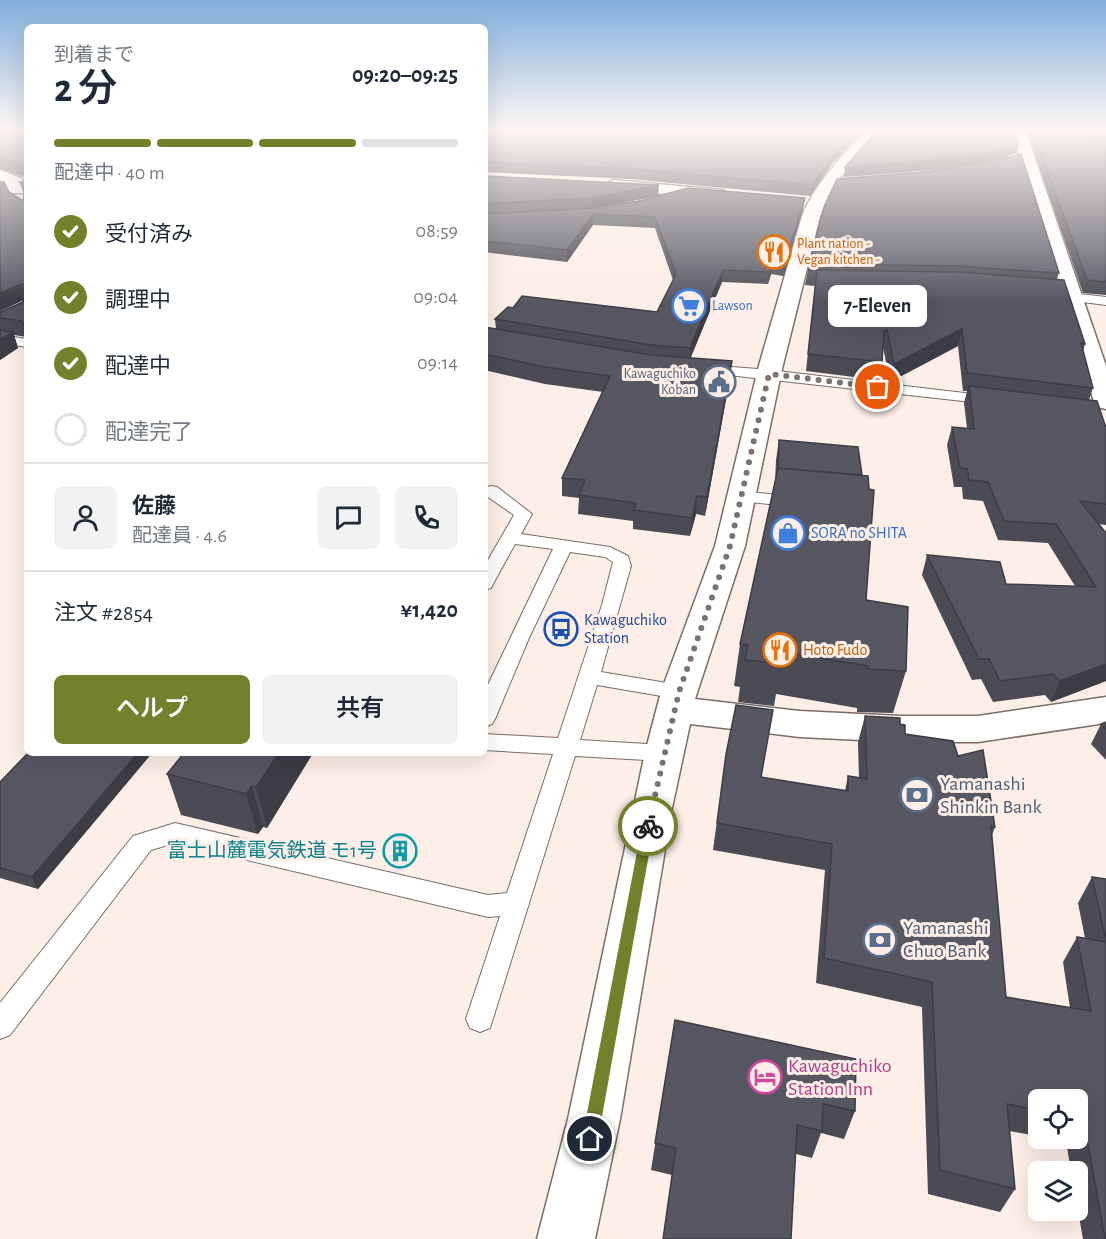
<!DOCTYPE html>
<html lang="ja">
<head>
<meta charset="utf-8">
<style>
  body { margin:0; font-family:"Alegreya Sans","Noto Sans JP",sans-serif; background:#f2f2f3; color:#1f2937; height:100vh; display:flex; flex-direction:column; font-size:22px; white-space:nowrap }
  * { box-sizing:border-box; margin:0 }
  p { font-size:20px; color:#747a83 }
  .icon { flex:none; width:33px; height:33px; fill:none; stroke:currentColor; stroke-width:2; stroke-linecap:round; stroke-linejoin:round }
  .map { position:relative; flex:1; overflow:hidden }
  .drawer { position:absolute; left:24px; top:24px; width:464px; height:732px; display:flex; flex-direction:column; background:#fff; border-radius:9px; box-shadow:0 6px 24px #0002 }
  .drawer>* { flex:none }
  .buttons { position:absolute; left:1028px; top:1089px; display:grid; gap:12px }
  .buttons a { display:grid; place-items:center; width:60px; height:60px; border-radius:9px; background:#fff; box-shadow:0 6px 24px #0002; font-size:30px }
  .pin { position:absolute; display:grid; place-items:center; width:51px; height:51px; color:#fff; margin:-26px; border:3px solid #fff; border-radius:50%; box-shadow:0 2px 6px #0007 }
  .courier { position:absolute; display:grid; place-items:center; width:60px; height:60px; margin:-30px; border:4px solid #75802d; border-radius:50%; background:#fff; color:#222; box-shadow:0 2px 8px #0007 }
  .bubble { position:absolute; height:42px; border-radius:9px; background:#fff; box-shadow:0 6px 24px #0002; font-size:20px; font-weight:600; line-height:42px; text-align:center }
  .summary em { font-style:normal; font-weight:600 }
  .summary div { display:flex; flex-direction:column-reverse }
  .summary { display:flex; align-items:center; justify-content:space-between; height:102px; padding:0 30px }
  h1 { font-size:39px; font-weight:600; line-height:45px }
  .bar { display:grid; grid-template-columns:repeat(4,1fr); gap:9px 6px; align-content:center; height:72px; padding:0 30px }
  .bar i { height:8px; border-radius:4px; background:#e0e1e3 }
  .bar .on { background:#75802d }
  .bar p { grid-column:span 4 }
  .line { display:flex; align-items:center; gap:15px; padding:0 30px; border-top:2px solid #e0e1e3 }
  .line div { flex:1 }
  .round { display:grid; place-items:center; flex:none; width:63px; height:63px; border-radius:9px; background:#f2f2f3 }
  ol { padding:0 30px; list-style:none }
  li { display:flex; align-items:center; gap:18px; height:66px }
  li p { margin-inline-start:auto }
  li .icon { padding:6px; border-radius:50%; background:#75802d; color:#fff; stroke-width:4 }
  li:last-child { color:#747a83 }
  li i { width:33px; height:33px; border:3px solid #e0e1e3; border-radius:50% }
  .button { display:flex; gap:12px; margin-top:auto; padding:12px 30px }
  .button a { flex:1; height:69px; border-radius:9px; background:#75802d; color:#fff; font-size:24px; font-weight:600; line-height:69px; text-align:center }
  .button a+a { background:#f2f2f3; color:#1f2937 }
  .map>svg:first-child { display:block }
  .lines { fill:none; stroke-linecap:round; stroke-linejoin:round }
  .lane-casing { stroke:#796d67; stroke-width:2 }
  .street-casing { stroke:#796d67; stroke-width:3 }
  .secondary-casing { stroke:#796d67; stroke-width:3 }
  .lane { fill:#fff; fill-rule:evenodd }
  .street { fill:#fff; fill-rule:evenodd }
  .secondary { fill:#fff; fill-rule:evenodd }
  .wall { fill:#4b4b54 }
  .shaded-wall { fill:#3d3d45 }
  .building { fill:#575762; stroke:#3d3d45; stroke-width:1.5 }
  .route { fill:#75802d }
  .done { stroke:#7c736f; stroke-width:6; stroke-dasharray:0 10.8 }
  .labels { text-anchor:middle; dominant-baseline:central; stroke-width:6; stroke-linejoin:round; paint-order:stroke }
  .far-food-label { font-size:14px; fill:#c56008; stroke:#fdeee7; text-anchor:start }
  .far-shop-label { font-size:14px; fill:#366cbe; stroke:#fdeee7; text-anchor:start }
  .far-service-label { font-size:14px; fill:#4e5e75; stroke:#fdeee7; text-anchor:end }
  .shop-label { font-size:16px; fill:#366cbe; stroke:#fdeee7; text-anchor:start }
  .transit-label { font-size:16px; fill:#164399; stroke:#fdeee7; text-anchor:start }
  .food-label { font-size:16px; fill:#c56008; stroke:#fdeee7; text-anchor:start }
  .near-service-label { font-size:20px; fill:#4e5e75; stroke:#fdeee7; text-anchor:start }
  .near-culture-label { font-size:20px; fill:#0d838f; stroke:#fdeee7; text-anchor:end }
  .near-hotel-label { font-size:20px; fill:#b23c85; stroke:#fdeee7; text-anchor:start }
</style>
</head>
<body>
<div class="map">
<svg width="1106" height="1239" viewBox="0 0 1106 1239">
  <rect width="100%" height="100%" fill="#fdeee7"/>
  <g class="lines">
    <g class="lane-casing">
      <path id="lane" d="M1071,293L1106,297V305L1067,300V294Z
        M0,335L27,339V347L0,343Z
        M706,365L769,370L990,396L997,400L990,404L701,372L699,369L701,366Z
        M491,486L497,487L532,514L521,534L610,547L628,556L631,566L601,672L679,685L686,687L690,692L686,697L679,699L597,685L580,740L664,745L672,747L675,753L672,759L664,761L575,756L490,1028L480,1032L470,1028L466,1019L500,916L488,917L175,843L151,850L10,1035L0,1039V1003L133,836L175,823L488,895L507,893L553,754L484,750V734L558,738L602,605L613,562L605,557L570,552L529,638L495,719L492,724L484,727V693L553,549L515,544L493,584L491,588L484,590V567L514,515L485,495L484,488Z
        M740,491L796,497L804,502L796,507L734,500L732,496Z"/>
    </g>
    <g class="street-casing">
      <path id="street" d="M1011,129H1025L1106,366V409L1097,407L1094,402Z
        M0,170L21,178L23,181L14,191H2L0,188L5,182L0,181Z"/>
    </g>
    <g class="secondary-casing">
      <path id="secondary" d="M868,129H882L836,183L820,216L782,369L745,546L695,699L800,711L901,716H978L1106,697V723L978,742H901L800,737L690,724L672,808L620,1119L595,1239H537L568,1119L645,753L661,692L715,546L758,369L802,216C816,181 843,156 868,129Z
        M613,180L723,190L731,195L723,200L607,188L605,185Z
        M0,183H27V193H0Z"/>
    </g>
    <use href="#lane" class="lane"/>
    <use href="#street" class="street"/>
    <use href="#secondary" class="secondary"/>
  </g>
  <path class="wall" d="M27,129V337L14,335L18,348L0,360V312L23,302V300L0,311V182L9,192L23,201L24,196L20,182L25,183V178L22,176L0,169V137Z
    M484,129L831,165L810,196L630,179L484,172Z
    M1026,129H1079L1106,133V144H1103L1106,145V295L1083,293Z
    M1094,129H1106V131Z
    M1016,153L1000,159L1059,273L1057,279L1085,344L1083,351L1093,388L1089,400L1106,428V525L1098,524L1106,681L1051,702L1045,695L993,702L981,679L972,680L922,575L927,555L1006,584L1075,586L1048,543L998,540L983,501L963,499L962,487H954L947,445L952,427L967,428L964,403L967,391H963L958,346L890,382L883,347L882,362L878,380L806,371L815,286L805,285L809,264L932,171L988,162L942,169L844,177Z
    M484,176L659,185L601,207L803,209L783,278V276L771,274L768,284L722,282L690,358L730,377L705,516L696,514L690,536L633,529V521L578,514L579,498L562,496V478L603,392L545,384L484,370V327L496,329L495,319L513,308L657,312L673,280L655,228L593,225L567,262L484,252Z
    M779,440L906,671L893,713L857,712V708L776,694L774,706L738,702L740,687L734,686L740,644L775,484L776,460Z
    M865,716L900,724L905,734L958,756L995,827L992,835L1006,997L1070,1008L1063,962L1077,937L1085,938L1078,903L1092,877L1106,879V1239H1083L1077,1205V1172H1071L1066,1141L1050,1138H1077V1100H1038V1136L1009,1131L1015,1189L1000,1212L928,1194L922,1007L816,983L825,870L713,850L726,754L761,777L845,791L848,776L859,778L858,742Z
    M1106,722V760L1091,744L1101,724Z
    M28,753H152L38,889L0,878V782Z
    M184,753H313L267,828L263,827L258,834L181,815L167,774Z
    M675,1020L855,1111L844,1139L821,1133L812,1158L796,1154L791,1239H663L672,1175L651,1170Z"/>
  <path class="shaded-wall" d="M0,129H26V130L0,137Z
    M859,129H866L831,165L810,196L812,185L833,156Z
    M1106,135V144L1076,147L1079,137Z
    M1019,144L1016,153L994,161L942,169L844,177L845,167Z
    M659,185L658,196L592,209V198Z
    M805,198L803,209L783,278L784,266Z
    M593,214V225L567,262V250Z
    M772,262L771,274L768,284L770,272Z
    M723,270L722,282L689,362L690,348Z
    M21,284L26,299L0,311V293Z
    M27,324V335L24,325Z
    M962,329L958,346L890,382L894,364Z
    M13,332L18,348L0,360V340Z
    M732,361L730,377L705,516L707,497Z
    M697,496L696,514L690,536L692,518Z
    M1106,664V681L1051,702L1060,681Z
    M138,753H152L38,889L32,877Z
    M279,753H313L267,828L256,787Z
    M252,786L263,827L258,834L246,794Z"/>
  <path class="building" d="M24,129H27V181H25V169L18,163L0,158V137L24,130Z
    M484,129H859L833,156L812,185L631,169L484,162Z
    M878,129H1014L1019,144L997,151L944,159L845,167Z
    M1032,129H1079L1106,133V135L1079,137V140L1106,145V282L1087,280Z
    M1021,154L1059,273L957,266L809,264L824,207L837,179L932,171L983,163Z
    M484,176L659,185L592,198L484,204Z
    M0,182H4L9,192L23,201L25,191L20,182L27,183V324L24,325L22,321L0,318V312L23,302L24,284H21L0,293Z
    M688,188L805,198L784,266V264L772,262L770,272L723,270L690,348L651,345L495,319L508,307L513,308L522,296L657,312L676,274L655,217L593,214L567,250L484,241V214L593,208L639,201Z
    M808,270L958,272L1064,280L1085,344L1081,343L1093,388L967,373L962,329L894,364L887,330L884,331L882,362L808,354L817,270Z
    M484,327L651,355L732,361L707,497L697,496L692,518L634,510L636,503L579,495L585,480L562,478L610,376L545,367L484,354Z
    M0,330L13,332L0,340Z
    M969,386L1097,401L1106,428V504L1080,501L1106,533V664L1060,681L1053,674L1000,681L989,659H979L927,555L1000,562L1006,584L1096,587L1056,524L1004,521L988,482L969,480L967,469L960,468L952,427L974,429Z
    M779,440L858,447L862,475L778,468V470Z
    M778,468L868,476L869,489L874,490L866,600L908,607L906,671L868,669V666L784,652L782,664L745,660L748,645L740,644Z
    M736,705L773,710L761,777L848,791V776L867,779L865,716L900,718V724L905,725V734L953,741L958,756L983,750L995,827L991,826L1006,997L1091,1011L1077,937L1106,942V1239H1105L1083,1117L1077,1116V1100H1038V1110L1007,1104L1015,1189L940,1170L932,982L824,958L832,844L717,823L726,754Z
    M1106,722V729L1101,724Z
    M28,753H138L32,877L0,868V782Z
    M184,753H279L256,787L252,786L246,794L167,774Z
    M1092,877L1106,879V941Z
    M675,1020L856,1059L855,1111L823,1104L822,1131L797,1125L791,1239H663L676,1148L655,1143Z"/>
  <linearGradient id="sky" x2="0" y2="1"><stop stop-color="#81aede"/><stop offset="0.43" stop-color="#fef7f4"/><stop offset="1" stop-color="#fef7f4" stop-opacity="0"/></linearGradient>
  <rect width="1106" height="302" fill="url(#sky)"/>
  <path class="route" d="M648,822L654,826L598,1139L595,1145L590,1147L584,1145L582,1139L642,826Z"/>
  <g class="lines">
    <path class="done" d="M648,826L679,692L730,546L769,374L878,387"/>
  </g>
  <defs>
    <g id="restaurant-ring" transform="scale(1.725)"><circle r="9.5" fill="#fdeee7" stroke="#e8710a" stroke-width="1.5"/><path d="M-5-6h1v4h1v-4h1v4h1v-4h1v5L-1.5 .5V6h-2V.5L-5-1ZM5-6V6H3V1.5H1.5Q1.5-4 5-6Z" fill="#e8710a"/></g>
    <g id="supermarket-ring" transform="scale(1.725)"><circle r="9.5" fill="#fdeee7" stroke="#3f7fe0" stroke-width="1.5"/><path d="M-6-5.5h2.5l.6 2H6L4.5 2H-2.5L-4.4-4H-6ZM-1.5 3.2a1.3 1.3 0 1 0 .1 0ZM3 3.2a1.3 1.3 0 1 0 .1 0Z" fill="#3f7fe0"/></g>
    <g id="civic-ring" transform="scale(1.725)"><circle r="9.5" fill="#fdeee7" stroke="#5c6f8a" stroke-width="1.5"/><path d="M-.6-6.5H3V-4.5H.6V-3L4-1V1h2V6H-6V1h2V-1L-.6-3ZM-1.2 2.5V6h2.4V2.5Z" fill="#5c6f8a"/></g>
    <g id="shop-ring" transform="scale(1.725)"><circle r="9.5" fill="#fdeee7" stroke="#3f7fe0" stroke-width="1.5"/><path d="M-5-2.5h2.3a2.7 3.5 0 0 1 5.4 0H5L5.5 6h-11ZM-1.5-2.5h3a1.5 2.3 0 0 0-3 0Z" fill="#3f7fe0"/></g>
    <g id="bus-ring" transform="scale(1.725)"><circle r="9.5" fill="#fdeee7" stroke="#1a4fb4" stroke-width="1.5"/><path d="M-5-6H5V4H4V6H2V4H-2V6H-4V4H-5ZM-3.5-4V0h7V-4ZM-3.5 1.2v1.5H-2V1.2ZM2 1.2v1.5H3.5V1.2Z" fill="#1a4fb4"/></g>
    <g id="bank-ring" transform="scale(1.725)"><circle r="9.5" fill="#fdeee7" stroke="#5c6f8a" stroke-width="1.5"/><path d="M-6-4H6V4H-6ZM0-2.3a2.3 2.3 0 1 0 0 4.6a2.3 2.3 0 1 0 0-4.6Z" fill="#5c6f8a"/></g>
    <g id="building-ring" transform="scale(1.725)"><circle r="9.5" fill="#fdeee7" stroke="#0f9aa8" stroke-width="1.5"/><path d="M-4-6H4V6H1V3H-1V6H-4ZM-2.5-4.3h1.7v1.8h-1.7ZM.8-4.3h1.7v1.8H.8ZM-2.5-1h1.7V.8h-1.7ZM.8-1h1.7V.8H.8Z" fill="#0f9aa8"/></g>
    <g id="hotel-ring" transform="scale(1.725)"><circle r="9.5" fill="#fdeee7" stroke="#d1479c" stroke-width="1.5"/><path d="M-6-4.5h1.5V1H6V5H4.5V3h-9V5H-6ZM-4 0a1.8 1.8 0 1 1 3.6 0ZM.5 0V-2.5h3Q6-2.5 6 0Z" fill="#d1479c"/></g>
  </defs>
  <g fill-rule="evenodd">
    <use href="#restaurant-ring" x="774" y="252"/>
    <use href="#supermarket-ring" x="689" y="306"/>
    <use href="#civic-ring" x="719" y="382"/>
    <use href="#shop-ring" x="788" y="533"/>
    <use href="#bus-ring" x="561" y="629"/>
    <use href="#restaurant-ring" x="780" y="650"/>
    <use href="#bank-ring" x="917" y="795"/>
    <use href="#building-ring" x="400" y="851"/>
    <use href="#bank-ring" x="880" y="940"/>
    <use href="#hotel-ring" x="765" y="1077"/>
  </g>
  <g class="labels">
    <g class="far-food-label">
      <text x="797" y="244">Plant nation -<tspan x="797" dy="16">Vegan kitchen -</tspan></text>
    </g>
    <g class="far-shop-label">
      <text x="712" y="306">Lawson</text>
    </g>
    <g class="far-service-label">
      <text x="696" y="374">Kawaguchiko<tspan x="696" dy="16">Koban</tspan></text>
    </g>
    <g class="shop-label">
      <text x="811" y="533">SORA no SHITA</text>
    </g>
    <g class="transit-label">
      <text x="584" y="620">Kawaguchiko<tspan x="584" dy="18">Station</tspan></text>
    </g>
    <g class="food-label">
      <text x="803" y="650">Hoto Fudo</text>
    </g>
    <g class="near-service-label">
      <text x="940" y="784">Yamanashi<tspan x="940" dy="23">Shinkin Bank</tspan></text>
      <text x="903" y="928">Yamanashi<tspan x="903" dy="23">Chuo Bank</tspan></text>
    </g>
    <g class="near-culture-label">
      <text x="377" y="851">富士山麓電気鉄道 モ1号</text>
    </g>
    <g class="near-hotel-label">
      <text x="788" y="1066">Kawaguchiko<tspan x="788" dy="23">Station Inn</tspan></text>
    </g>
  </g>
</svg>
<div class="buttons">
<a><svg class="icon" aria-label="locate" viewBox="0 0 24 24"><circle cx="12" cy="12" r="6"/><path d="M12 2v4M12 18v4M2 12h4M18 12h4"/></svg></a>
<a><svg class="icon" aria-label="layers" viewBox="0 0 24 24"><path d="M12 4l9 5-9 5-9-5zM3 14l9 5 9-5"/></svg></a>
</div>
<div class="pin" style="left:878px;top:387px;background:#ea580c"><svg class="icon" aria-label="bag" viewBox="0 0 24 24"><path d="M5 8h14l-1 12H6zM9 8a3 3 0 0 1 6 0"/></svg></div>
<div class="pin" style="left:590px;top:1139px;background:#1f2937"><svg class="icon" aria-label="home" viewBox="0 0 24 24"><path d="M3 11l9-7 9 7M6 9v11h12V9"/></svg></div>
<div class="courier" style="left:648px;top:826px"><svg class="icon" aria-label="bike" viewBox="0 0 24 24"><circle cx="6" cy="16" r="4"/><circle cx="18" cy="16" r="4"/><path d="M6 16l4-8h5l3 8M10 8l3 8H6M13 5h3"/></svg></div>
<div class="bubble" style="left:828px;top:285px;width:99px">7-Eleven</div>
<section class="drawer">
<div class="summary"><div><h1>2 分</h1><p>到着まで</p></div><em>09:20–09:25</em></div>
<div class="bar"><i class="on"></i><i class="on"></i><i class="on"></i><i></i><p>配達中 · 40 m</p></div>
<ol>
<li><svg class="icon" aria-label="check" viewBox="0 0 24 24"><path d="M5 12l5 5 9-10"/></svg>受付済み<p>08:59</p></li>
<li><svg class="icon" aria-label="check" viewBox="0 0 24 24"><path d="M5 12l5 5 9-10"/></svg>調理中<p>09:04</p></li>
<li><svg class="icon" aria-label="check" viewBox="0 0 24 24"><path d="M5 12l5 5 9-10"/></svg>配達中<p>09:14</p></li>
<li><i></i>配達完了</li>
</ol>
<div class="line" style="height:108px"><a class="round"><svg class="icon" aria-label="person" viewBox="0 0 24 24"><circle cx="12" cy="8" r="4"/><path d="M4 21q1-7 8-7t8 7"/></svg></a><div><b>佐藤</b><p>配達員 · 4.6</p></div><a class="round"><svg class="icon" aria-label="chat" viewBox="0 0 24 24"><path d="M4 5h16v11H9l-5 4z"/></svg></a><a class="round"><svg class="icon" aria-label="phone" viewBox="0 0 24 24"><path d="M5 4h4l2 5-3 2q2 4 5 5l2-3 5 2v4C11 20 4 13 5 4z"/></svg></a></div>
<div class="line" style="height:78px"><div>注文 #2854</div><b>¥1,420</b></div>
<div class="button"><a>ヘルプ</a><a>共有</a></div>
</section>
</div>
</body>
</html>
